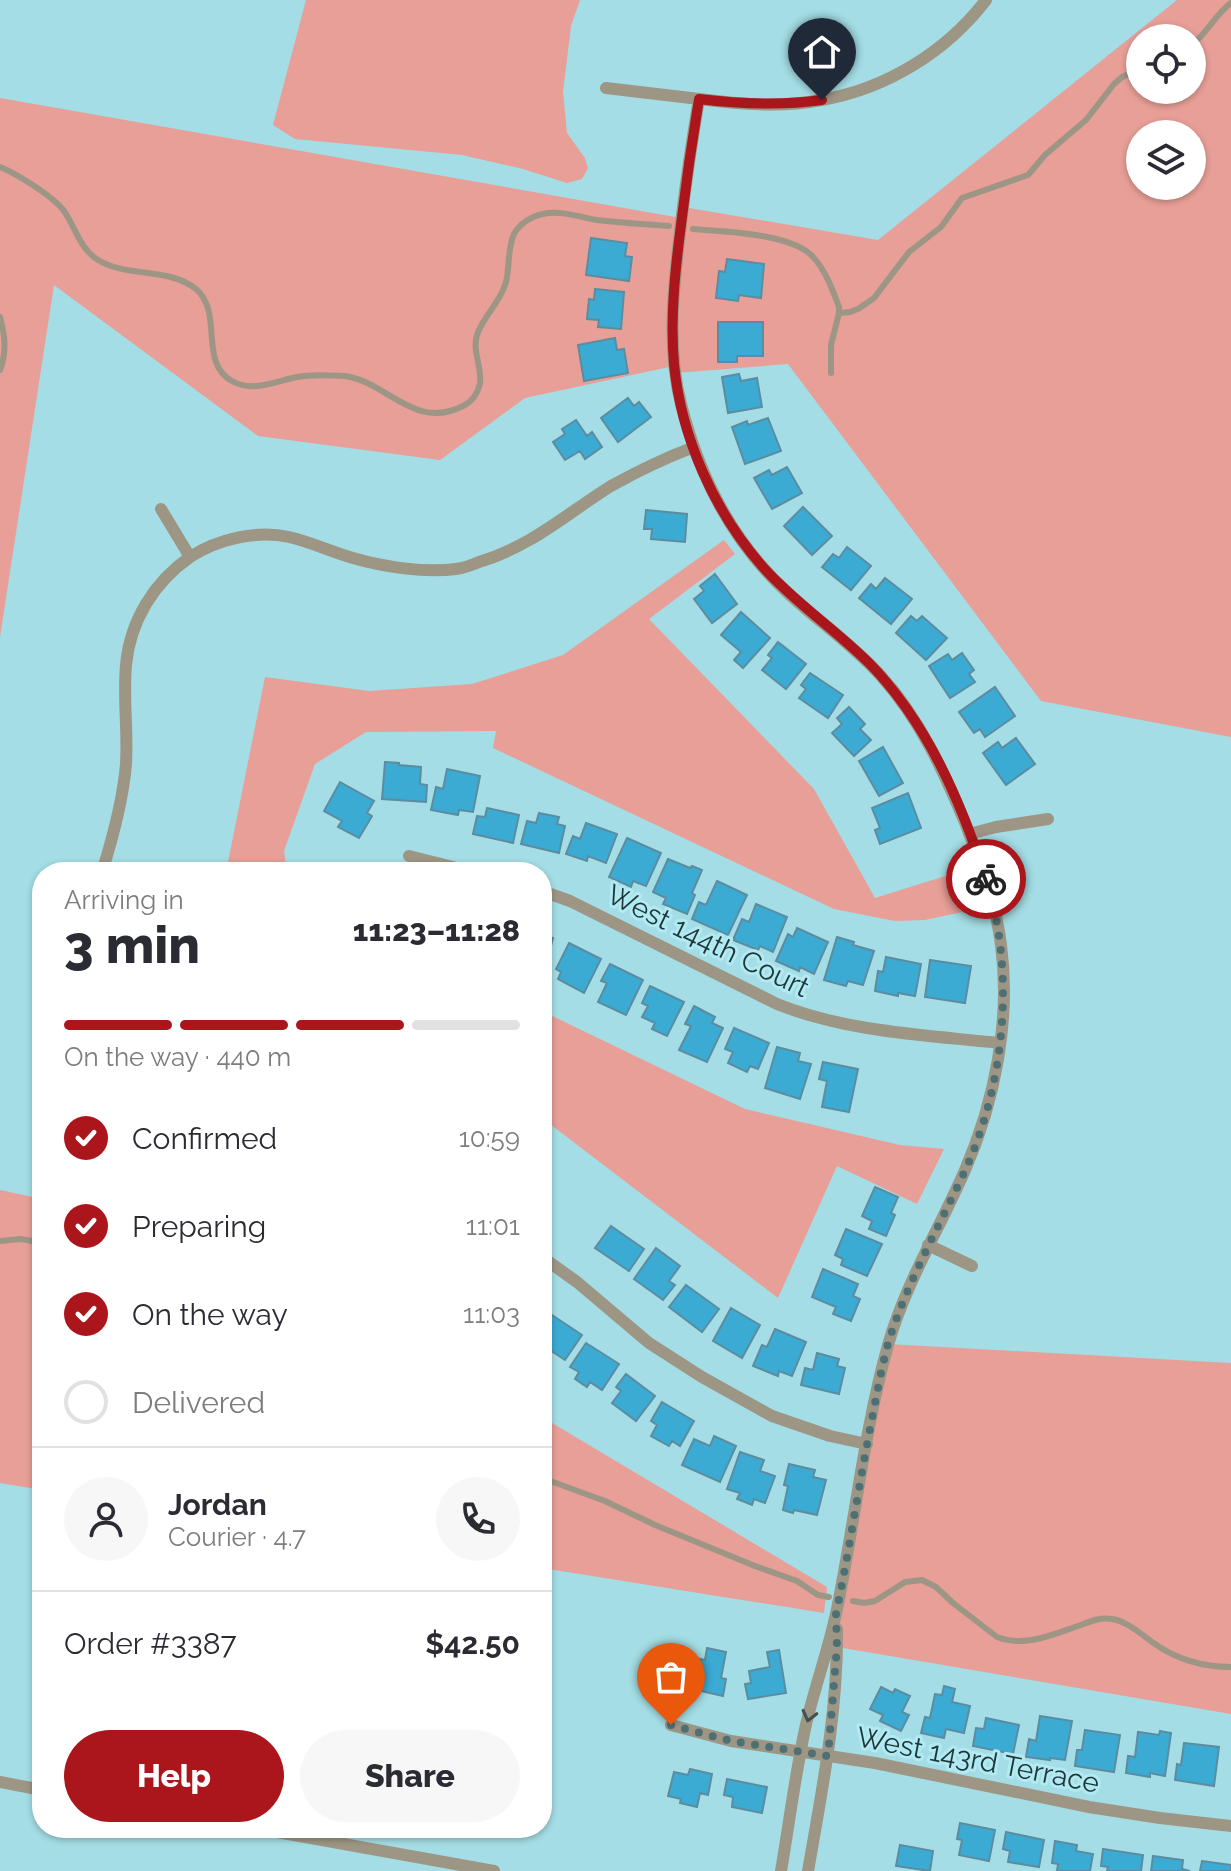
<!DOCTYPE html>
<html lang="en">
<head>
<meta charset="utf-8">
<style>
  body { margin:0; font-family:Raleway,sans-serif; background:#f7f7f7; color:#2b2b33; height:100vh; display:flex; flex-direction:column; font-size:30px; white-space:nowrap }
  * { box-sizing:border-box; margin:0 }
  p { font-size:26px; color:#7c7c81 }
  .icon { flex:none; width:44px; height:44px; fill:none; stroke:currentColor; stroke-width:2; stroke-linecap:round; stroke-linejoin:round }
  .map { position:relative; flex:1; overflow:hidden }
  .side { position:absolute; left:32px; top:862px; width:520px; height:976px; display:flex; flex-direction:column; background:#fff; border-radius:32px; box-shadow:0 2px 6px #0004 }
  .side>* { flex:none }
  .controls { position:absolute; left:1126px; top:24px; display:grid; gap:16px }
  .controls a { display:grid; place-items:center; width:80px; height:80px; border-radius:50%; background:#fff; box-shadow:0 2px 6px #0004; font-size:40px }
  .pin { position:absolute; display:grid; place-items:center; width:68px; height:68px; color:#fff; margin:-82px -34px; border-radius:50% 50% 50% 0; rotate:-45deg; box-shadow:0 0 8px #0007 }
  .pin .icon { rotate:45deg }
  .courier { position:absolute; display:grid; place-items:center; width:80px; height:80px; margin:-40px; border:6px solid #aa161b; border-radius:50%; background:#fff; color:#222; box-shadow:0 2px 10px #0007 }
  .summary em { font-style:normal; font-weight:800 }
  .summary div { display:flex; flex-direction:column-reverse }
  .summary { display:flex; align-items:center; justify-content:space-between; height:136px; padding:0 32px }
  h1 { font-size:52px; font-weight:800; line-height:60px }
  .bar { display:grid; grid-template-columns:repeat(4,1fr); gap:12px 8px; align-content:center; height:96px; padding:0 32px }
  .bar i { height:10px; border-radius:6px; background:#e1e1e2 }
  .bar .current { background:#aa161b }
  .bar p { grid-column:span 4 }
  .line { display:flex; align-items:center; gap:20px; padding:0 32px; border-top:2px solid #e1e1e2 }
  .line div { flex:1 }
  .round { display:grid; place-items:center; flex:none; width:84px; height:84px; border-radius:42px; background:#f7f7f7 }
  ol { padding:0 32px; list-style:none }
  li { display:flex; align-items:center; gap:24px; height:88px }
  li p { margin-inline-start:auto }
  li .icon { padding:8px; border-radius:50%; background:#aa161b; color:#fff; stroke-width:4 }
  li:last-child { color:#7c7c81 }
  li i { width:44px; height:44px; border:4px solid #e1e1e2; border-radius:50% }
  .button { display:flex; gap:16px; margin-top:auto; padding:16px 32px }
  .button a { flex:1; height:92px; border-radius:48px; background:#aa161b; color:#fff; font-size:32px; font-weight:800; line-height:92px; text-align:center }
  .button a+a { background:#f7f7f7; color:#2b2b33 }
  .map>svg:first-child { display:block }
  .green { fill:#e79f97; fill-rule:evenodd }
  .building { fill:#3babd4; stroke:#5c8c9f; stroke-width:2 }
  .lines { fill:none; stroke-linecap:round; stroke-linejoin:round }
  .service { stroke:#9e9685; stroke-width:6 }
  .minor { stroke:#9e9685; stroke-width:12 }
  .oneway { stroke:#455350 }
  .done { stroke:#4e7075; stroke-width:8; stroke-dasharray:0 14.4 }
  .route { stroke:#aa161b; stroke-width:10 }
  .labels { text-anchor:middle; dominant-baseline:central; stroke-width:6; stroke-linejoin:round; paint-order:stroke }
  .street-label { font-size:28px; fill:#1f3639; stroke:#b1eaf2 }
</style>
</head>
<body>
<div class="map">
<svg width="1231" height="1871" viewBox="0 0 1231 1871">
  <rect width="100%" height="100%" fill="#a4dde5"/>
  <path class="green" d="M306,0H580L571,26L563,92L567,133L585,158L588,168L582,179L567,183L523,169L462,155L295,139L273,125Z
    M1177,0H1231V737L1041,701L788,364L676,373L674,366L525,398L440,460L258,436L54,285L0,637V98L681,218L683,207L878,240ZM1140,38H1192V90H1140ZM1140,134H1192V186H1140Z
    M724,540L735,554L649,619L814,789L875,898L971,868L981,908L925,920L895,921L834,909L493,748L496,731L366,732L315,764L284,851L287,872H226L265,677L369,691L472,684L563,655Z
    M542,1011L745,1109L900,1145L944,1149L917,1204L837,1166L778,1298L542,1118Z
    M0,1190L42,1199V1490L0,1483Z
    M888,1344L1231,1363V1714L837,1647L842,1604Z
    M542,1417L827,1587L824,1613L542,1568Z"/>
  <path class="building" d="M591,238L627,243L625,256L632,257L629,281L586,275Z
    M727,259L764,264L761,298L739,295L738,301L716,298L719,271L725,272Z
    M595,289L624,292L621,329L598,327L599,320L587,319L589,299L594,300Z
    M718,322H763V356H737V362H718Z
    M615,338L617,350L624,349L628,373L584,381L578,345Z
    M739,374L741,381L757,378L762,407L728,413L722,377Z
    M628,398L634,406L639,402L651,417L618,442L601,418Z
    M768,418L781,451L745,464L732,427L747,421L748,425Z
    M576,420L587,436L592,432L602,447L585,459L580,451L565,460L553,442L565,434L562,429Z
    M787,467L802,493L772,509L754,478L769,470L772,475Z
    M803,507L832,536L812,555L784,526Z
    M646,510L687,514L685,542L651,539L652,529H644Z
    M847,547L871,566L851,590L822,567L833,554L839,558Z
    M715,574L737,604L712,623L694,599L704,591L700,586Z
    M885,578L912,599L891,624L859,598L871,584L876,589Z
    M741,612L770,638L743,668L734,660L741,652L721,635Z
    M911,616L917,621L922,616L947,638L926,660L896,633Z
    M778,642L806,664L786,689L762,670L772,658L768,655Z
    M962,653L974,670L969,674L975,682L950,698L929,666L948,654L952,660Z
    M810,673L843,695L828,718L799,698L806,689L801,685Z
    M995,687L1015,716L985,737L980,729L974,733L959,712Z
    M849,707L865,724L860,729L871,740L854,756L832,733L842,724L837,718Z
    M1016,738L1035,764L1006,785L983,753L998,742L1002,748Z
    M883,747L903,783L879,796L859,761Z
    M385,762L399,763V765L421,767L420,784L427,785L426,802L382,799Z
    M447,769L480,776L473,812L459,810L458,815L431,810L436,787L443,789Z
    M340,782L374,801L367,813L372,816L359,838L338,827L342,821L324,811Z
    M908,793L921,828L880,844L875,830L880,828L872,808Z
    M487,808L519,815L513,843L473,834L477,816L485,817Z
    M539,813L559,817L557,824L565,826L559,853L521,844L527,821L536,823Z
    M586,823L617,834L606,863L588,856L587,861L566,854L573,836L580,839Z
    M627,838L661,853L646,886L633,881L631,887L609,877Z
    M668,859L690,868L692,866L702,870L692,893L695,895L687,914L663,904L666,898L653,892Z
    M355,863L356,872H338L337,865Z
    M717,881L747,895L728,935L692,919L699,902L706,905Z
    M756,904L787,917L773,952L760,946L758,950L733,940L742,919L749,922Z
    M797,928L828,942L814,974L800,967L799,971L776,961L788,934L793,937Z
    M542,935L553,938L544,972H542Z
    M837,937L854,942L853,945L874,951L863,985L848,981L846,986L824,980Z
    M569,943L601,959L584,993L558,979L561,972L556,969Z
    M886,957L921,964L915,996L898,993V996L875,991L878,971L883,972Z
    M930,960L971,966L965,1003L925,997Z
    M610,964L643,980L626,1015L598,1002L607,983L601,981Z
    M650,986L684,1002L667,1036L652,1029L655,1023L642,1017L648,1006L642,1003Z
    M694,1006L715,1017L712,1023L723,1028L707,1062L679,1050L691,1026L685,1024Z
    M734,1028L769,1043L758,1069L750,1066L747,1072L728,1063L733,1052L725,1049Z
    M777,1047L800,1053L798,1061L811,1064L800,1099L765,1088Z
    M823,1062L858,1069L849,1112L822,1107L827,1081L819,1079Z
    M875,1187L898,1197L891,1213L895,1215L886,1236L869,1229L872,1221L862,1216Z
    M611,1226L644,1249L629,1271L595,1248Z
    M846,1229L882,1244L867,1276L841,1265L843,1259L835,1255Z
    M656,1248L680,1266L669,1281L675,1285L663,1300L634,1279Z
    M823,1269L858,1284L853,1296L860,1299L851,1321L833,1314L836,1307L812,1297Z
    M686,1285L719,1309L702,1332L669,1307Z
    M731,1308L760,1325L742,1358L713,1341Z
    M549,1313L582,1335L565,1360L542,1345V1323Z
    M775,1329L806,1342L792,1376L779,1371L778,1376L753,1366L762,1345L767,1347Z
    M586,1343L619,1364L602,1390L590,1382L587,1387L575,1379L579,1372L570,1367Z
    M817,1353L839,1359L837,1366L845,1368L839,1394L801,1385L805,1368L813,1370Z
    M626,1374L655,1396L636,1421L612,1403L621,1391L616,1387Z
    M662,1402L694,1421L680,1446L672,1441L669,1446L651,1436L657,1425L651,1421Z
    M714,1436L736,1446L720,1482L682,1465L694,1439L710,1446Z
    M740,1452L764,1460L760,1471L775,1476L765,1503L754,1499L752,1505L737,1499L740,1493L727,1489Z
    M789,1464L815,1470L813,1477L826,1480L817,1515L794,1510L793,1513L783,1510L788,1486L784,1485Z
    M707,1648L726,1652L721,1678L726,1679L723,1696L688,1688L694,1658L705,1660Z
    M779,1650L786,1693L748,1699L745,1684L751,1683L749,1671L770,1667L767,1652Z
    M944,1686L955,1689L952,1702L970,1706L964,1733L946,1729L944,1738L921,1733L925,1717L930,1718L935,1694L942,1695Z
    M881,1687L893,1693L895,1689L910,1696L902,1712L909,1715L901,1731L880,1721L883,1715L870,1709Z
    M1040,1716L1072,1721L1065,1760L1050,1758V1760L1026,1757L1029,1739L1036,1741Z
    M986,1718L1019,1725L1013,1754L973,1746L976,1728L984,1729Z
    M1085,1730L1120,1735L1114,1772L1075,1766L1077,1750H1082Z
    M1160,1731L1171,1733L1165,1776L1150,1773V1777L1126,1773L1128,1756L1135,1757L1138,1732L1159,1735Z
    M1184,1743L1219,1747L1214,1786L1175,1780L1177,1764L1181,1765Z
    M690,1769L712,1774L708,1795L700,1793L697,1807L680,1803L681,1799L668,1796L674,1772L688,1775Z
    M727,1779L767,1787L762,1813L732,1807L733,1797L724,1795Z
    M960,1823L995,1830L989,1861L959,1855L962,1840L957,1839Z
    M1006,1832L1044,1840L1039,1867L1008,1862L1010,1851L1003,1849Z
    M1055,1841L1077,1845L1076,1851L1093,1854L1090,1871H1057L1058,1864L1052,1863Z
    M900,1845L933,1851L930,1871L896,1866Z
    M1103,1849L1143,1855L1141,1871H1107L1108,1867L1101,1866Z
    M1153,1856L1183,1860L1182,1869L1190,1871H1151Z
    M1202,1861L1231,1865V1871H1200Z"/>
  <g class="lines">
    <path class="service" d="M1192,45C1207,33 1215,15 1231,3
      M0,167C16,173 54,197 64,211C76,228 79,248 98,260C128,278 168,267 196,289C224,313 198,362 232,381C253,393 276,381 297,377C312,374 330,375 345,376C388,382 414,431 463,406C473,401 478,393 480,383C482,367 472,351 477,335C483,316 501,302 506,282C510,267 507,249 514,234C519,224 532,216 543,214C560,210 580,217 597,220C621,223 645,224 669,226
      M693,229C723,232 792,233 813,257C825,269 833,291 839,307V313L831,345V373
      M839,313L850,312L858,309L874,298L909,252L941,227L962,198L1028,175L1045,155L1086,120L1114,84L1122,77L1140,69
      M0,317C5,336 7,351 0,370
      M0,1241L21,1239L42,1243
      M542,1478L605,1501L655,1525L755,1566L797,1581L818,1595L829,1597
      M853,1601L864,1603L875,1601L905,1582L922,1580L936,1587L953,1603L997,1637C1026,1648 1054,1634 1081,1625C1091,1621 1101,1617 1112,1619C1127,1621 1142,1635 1155,1644C1178,1660 1203,1667 1231,1667"/>
    <path class="minor" d="M606,88L699,99
      M161,509L190,557C218,539 256,530 289,537C311,542 332,552 353,558C384,567 424,573 456,569C464,568 472,565 479,562C532,546 566,514 611,486C638,471 665,458 694,447
      M969,834L996,827L1048,819
      M409,856L473,872
      M102,872C113,837 123,801 126,764C128,731 123,698 126,665C130,621 154,582 190,557
      M542,891L570,901L777,1004C847,1032 925,1035 999,1043
      M928,1245L972,1266
      M542,1257L577,1282L649,1343L702,1377L772,1416L830,1436L867,1444
      M671,1725L731,1741L875,1763L1089,1807L1160,1818L1231,1826
      M0,1782L42,1790
      M254,1828L494,1871
      M781,1871C789,1824 795,1776 805,1729C814,1688 829,1649 837,1609C855,1521 864,1431 888,1345C906,1282 940,1228 965,1170C995,1101 1011,1019 1001,945C996,903 981,864 966,825C944,772 920,719 881,676C853,645 818,621 788,593C732,542 699,476 681,404C666,345 674,283 681,223C686,181 692,140 699,99C739,104 781,108 821,100C886,89 946,52 986,0
      M808,1871C822,1791 838,1710 837,1629"/>
  </g>
  <defs><path id="oneway-chevron" d="M-2-3.5L2.5 0L-2 3.5" fill="none" stroke-width="1.6" stroke-linecap="round" stroke-linejoin="round" transform="scale(2)"/></defs>
  <use class="oneway" href="#oneway-chevron" transform="translate(809 1716) rotate(104)"/>
  <g class="lines">
    <path class="done" d="M671,1725L731,1741L828,1756L837,1647L836,1614C849,1552 858,1490 870,1429C876,1399 881,1369 889,1340C908,1282 937,1230 963,1175C1005,1086 1016,973 986,879"/>
    <path class="route" d="M822,100C780,106 740,104 699,99C692,141 686,183 681,225C675,271 670,317 674,364C681,437 714,511 762,566C794,602 835,629 869,663C927,722 961,802 986,879"/>
  </g>
  <g class="labels">
    <g class="street-label">
      <text transform="translate(708 941) rotate(26)">West 144th Court</text>
      <text transform="translate(978 1760) rotate(11)">West 143rd Terrace</text>
    </g>
  </g>
</svg>
<div class="controls">
<a><svg class="icon" aria-label="locate" viewBox="0 0 24 24"><circle cx="12" cy="12" r="6"/><path d="M12 2v4M12 18v4M2 12h4M18 12h4"/></svg></a>
<a><svg class="icon" aria-label="layers" viewBox="0 0 24 24"><path d="M12 4l9 5-9 5-9-5zM3 14l9 5 9-5"/></svg></a>
</div>
<div class="pin" style="left:671px;top:1725px;background:#ea580c"><svg class="icon" aria-label="bag" viewBox="0 0 24 24"><path d="M5 8h14l-1 12H6zM9 8a3 3 0 0 1 6 0"/></svg></div>
<div class="pin" style="left:822px;top:100px;background:#1f2937"><svg class="icon" aria-label="home" viewBox="0 0 24 24"><path d="M3 11l9-7 9 7M6 9v11h12V9"/></svg></div>
<div class="courier" style="left:986px;top:879px"><svg class="icon" aria-label="bike" viewBox="0 0 24 24"><circle cx="6" cy="16" r="4"/><circle cx="18" cy="16" r="4"/><path d="M6 16l4-8h5l3 8M10 8l3 8H6M13 5h3"/></svg></div>
<section class="side">
<div class="summary"><div><h1>3 min</h1><p>Arriving in</p></div><em>11:23–11:28</em></div>
<div class="bar"><i class="current"></i><i class="current"></i><i class="current"></i><i></i><p>On the way · 440 m</p></div>
<ol>
<li><svg class="icon" aria-label="check" viewBox="0 0 24 24"><path d="M5 12l5 5 9-10"/></svg>Confirmed<p>10:59</p></li>
<li><svg class="icon" aria-label="check" viewBox="0 0 24 24"><path d="M5 12l5 5 9-10"/></svg>Preparing<p>11:01</p></li>
<li><svg class="icon" aria-label="check" viewBox="0 0 24 24"><path d="M5 12l5 5 9-10"/></svg>On the way<p>11:03</p></li>
<li><i></i>Delivered</li>
</ol>
<div class="line" style="height:144px"><a class="round"><svg class="icon" aria-label="person" viewBox="0 0 24 24"><circle cx="12" cy="8" r="4"/><path d="M4 21q1-7 8-7t8 7"/></svg></a><div><b>Jordan</b><p>Courier · 4.7</p></div><a class="round"><svg class="icon" aria-label="phone" viewBox="0 0 24 24"><path d="M5 4h4l2 5-3 2q2 4 5 5l2-3 5 2v4C11 20 4 13 5 4z"/></svg></a></div>
<div class="line" style="height:104px"><div>Order #3387</div><b>$42.50</b></div>
<div class="button"><a>Help</a><a>Share</a></div>
</section>
</div>
</body>
</html>
